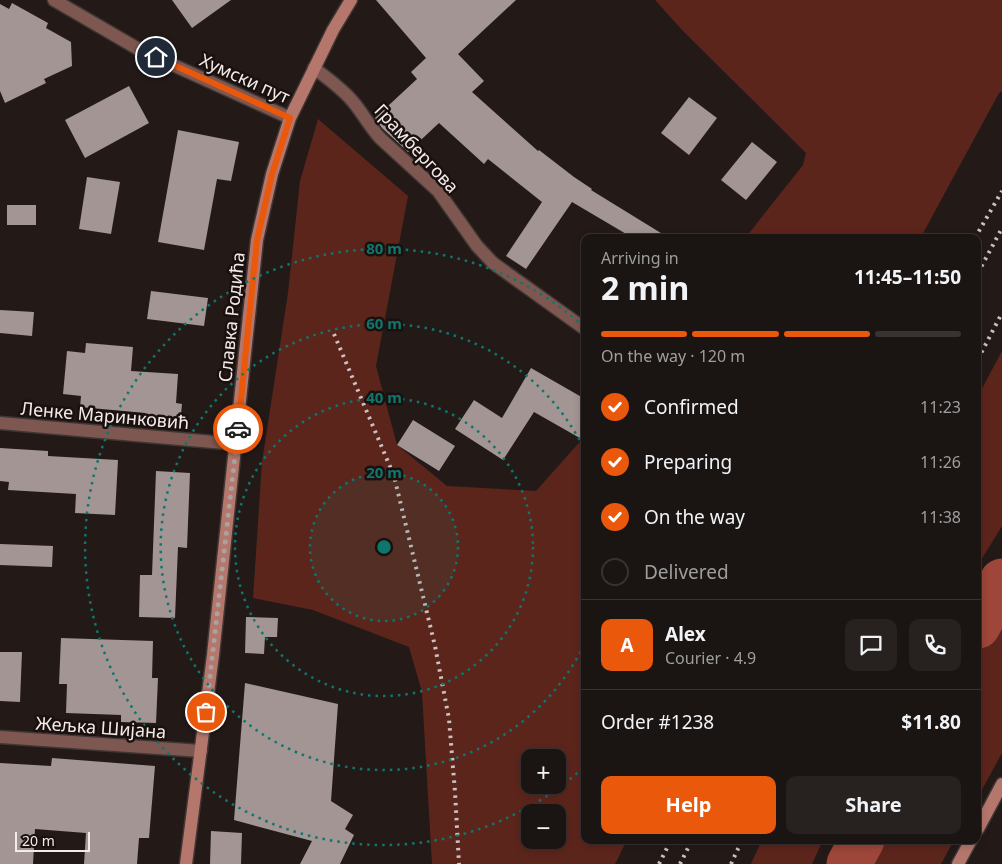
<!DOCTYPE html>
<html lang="en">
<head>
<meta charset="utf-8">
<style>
  body { margin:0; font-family:"Noto Sans",sans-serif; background:#272120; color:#f1f3f6; height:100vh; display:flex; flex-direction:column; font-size:19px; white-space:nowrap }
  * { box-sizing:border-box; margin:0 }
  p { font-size:16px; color:#9f9e9f }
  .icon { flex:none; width:28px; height:28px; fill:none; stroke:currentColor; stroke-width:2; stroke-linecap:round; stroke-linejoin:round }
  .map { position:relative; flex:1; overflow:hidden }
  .side { position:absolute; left:581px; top:234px; width:400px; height:610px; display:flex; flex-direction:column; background:#1a1412; border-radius:10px; box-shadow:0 2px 8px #0003,0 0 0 1px #383332 }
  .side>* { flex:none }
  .tools { position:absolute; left:521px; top:749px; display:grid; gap:10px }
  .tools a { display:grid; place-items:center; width:45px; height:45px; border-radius:10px; background:#1a1412; box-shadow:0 2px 8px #0003,0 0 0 1px #383332; font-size:25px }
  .scale { position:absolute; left:15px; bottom:12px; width:75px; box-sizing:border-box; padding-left:5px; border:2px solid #f2ebea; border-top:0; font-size:14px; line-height:18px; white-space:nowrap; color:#f2ebea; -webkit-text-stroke:4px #1a110f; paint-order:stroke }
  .pin { position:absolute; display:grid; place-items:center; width:42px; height:42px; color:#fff; margin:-21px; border:2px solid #fff; border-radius:50%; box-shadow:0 1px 5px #0007 }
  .courier { position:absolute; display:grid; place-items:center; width:50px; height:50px; margin:-25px; border:4px solid #ea580c; border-radius:50%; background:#fff; color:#222; box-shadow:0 1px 6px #0007 }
  .summary em { font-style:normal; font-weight:700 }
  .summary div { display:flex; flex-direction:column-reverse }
  .summary { display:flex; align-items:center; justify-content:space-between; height:85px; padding:0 20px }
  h1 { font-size:32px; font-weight:700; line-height:38px }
  .bar { display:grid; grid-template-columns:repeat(4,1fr); gap:8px 5px; align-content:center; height:60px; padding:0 20px }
  .bar i { height:6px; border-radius:4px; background:#383332 }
  .bar .active { background:#ea580c }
  .bar p { grid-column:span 4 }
  .line { display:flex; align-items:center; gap:12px; padding:0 20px; border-top:1px solid #383332 }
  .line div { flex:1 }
  .round { display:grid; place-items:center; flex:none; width:52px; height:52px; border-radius:10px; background:#272120 }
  ol { padding:0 20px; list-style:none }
  li { display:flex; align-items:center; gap:15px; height:55px }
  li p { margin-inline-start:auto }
  li .icon { padding:5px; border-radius:50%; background:#ea580c; color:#fff; stroke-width:4 }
  li:last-child { color:#9f9e9f }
  li i { width:28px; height:28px; border:2px solid #383332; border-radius:50% }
  .action { display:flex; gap:10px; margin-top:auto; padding:10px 20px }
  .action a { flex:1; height:58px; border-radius:10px; background:#ea580c; color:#fff; font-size:20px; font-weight:700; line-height:58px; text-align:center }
  .action a+a { background:#272120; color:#f1f3f6 }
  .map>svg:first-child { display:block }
  .green { fill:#5c251c; fill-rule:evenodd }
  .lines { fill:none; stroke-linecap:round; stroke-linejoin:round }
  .river { stroke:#9d4639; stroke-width:45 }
  .building { fill:#a29593 }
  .street-casing { stroke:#403735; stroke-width:15 }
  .secondary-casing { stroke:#403735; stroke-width:15 }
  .street { stroke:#7e5750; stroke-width:12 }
  .secondary { stroke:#b5776c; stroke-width:12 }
  .rail { stroke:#cac2c1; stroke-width:4; stroke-dasharray:2.5 5; stroke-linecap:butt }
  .done { stroke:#aaa2a0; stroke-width:5; stroke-dasharray:0 9 }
  .route { stroke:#ea580c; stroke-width:6 }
  .ring { fill:none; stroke:#0f766e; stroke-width:2.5; stroke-dasharray:2.5 5 }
  .labels { text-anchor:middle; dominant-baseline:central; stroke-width:5; stroke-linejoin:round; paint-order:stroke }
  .street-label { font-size:18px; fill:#f2ebea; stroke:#1a110f }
  .centre { fill:#0f766e; stroke:#1a110f; stroke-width:2.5 }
  .ring-label { font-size:15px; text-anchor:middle; font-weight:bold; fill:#0f766e; stroke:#1a110f; stroke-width:5; stroke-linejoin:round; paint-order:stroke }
</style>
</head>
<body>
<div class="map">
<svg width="1002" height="864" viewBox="0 0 1002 864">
  <rect width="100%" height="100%" fill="#231a18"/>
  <path class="green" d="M655,0H1002V91L999,93L921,237H746L803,165L806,153L683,31Z
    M318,119L408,196L376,366L397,445L447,486L536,491L585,436V840H627L615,864H432L422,692L409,647L313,610L253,598L262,462L288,293L300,181ZM530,758H558V785H530ZM530,812H558V840H530Z
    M1002,351V526L978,565V396Z
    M1002,581V753L978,797V626Z
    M762,840H823L812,864H751Z
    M862,840H954L941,864H849Z"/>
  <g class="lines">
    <path class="river" d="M978,626L1002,581
      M849,864L862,840"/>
  </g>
  <path class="building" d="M172,0H231L192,28Z
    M376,0H516L458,54L484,81L472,92L538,151L539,150L574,177L592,189L591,190L669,238H633L572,202L526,269L506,256L542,202L488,159L484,164L439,123L408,152L382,128L375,118L417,79L411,72L426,58Z
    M12,3L48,23L46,28L71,42L72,66L44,79L46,83L5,103L0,91V4L9,9Z
    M129,86L149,123L85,158L65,120Z
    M689,97L717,118L689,155L661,133Z
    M178,130L239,142L231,181L217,179L204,250L158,242Z
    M752,142L777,162L746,200L721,180Z
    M87,177L120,182L111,234L79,229Z
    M7,205H36V225H7Z
    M151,291L208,298L204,326L147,319Z
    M0,310L34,312L32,336L0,333Z
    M86,343L133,347L131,371L178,374L176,403L182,404L180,425L145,422V413L80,407L81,396L63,394L67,351L85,353Z
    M531,368L585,399V441L534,412L503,460L455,429L474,400L502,418Z
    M413,420L455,446L439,471L397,445Z
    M0,448L48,451V456L118,460L115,515L75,513L76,494L8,490L9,482L0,481Z
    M156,471L190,473L187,548L178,547L175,618L139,617L140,575H152Z
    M0,544L53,546L52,567L0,565Z
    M246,617L278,618L277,637H265L264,654L245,653Z
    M61,638L153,641L152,678H158L156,723L121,722V715L66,713L67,684H59Z
    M0,652H22L20,702L0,701Z
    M245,683L338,704L331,801L353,815L345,829L354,835L340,864H300L312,841L234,820Z
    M52,758L155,766L149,838H139L137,864H84L86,833L35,829L33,864H0V763L51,766Z
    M211,831L242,833L241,864H210Z"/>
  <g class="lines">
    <g class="street-casing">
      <path id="street" d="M54,0L140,50L290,118
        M314,68C328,79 343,89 354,103C363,114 370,127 380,138L438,191L477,246L493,263L585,329
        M0,423L236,444
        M0,737L201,751"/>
    </g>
    <g class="secondary-casing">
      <path id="secondary" d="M978,829L1002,784
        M186,864L213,655L257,240L272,174L290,118L333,30L351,0
        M958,864L971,840"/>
    </g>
    <use href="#street" class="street"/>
    <use href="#secondary" class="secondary"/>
    <path class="rail" d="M975,238L1002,191
      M978,273L1002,228
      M334,334L394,476L435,646L449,719L455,792L459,864
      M978,359L1002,313
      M659,864L671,840
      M680,864L692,840
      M731,864L742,840"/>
  </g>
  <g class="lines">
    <path class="done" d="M206,712L238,429"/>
    <path class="route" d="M156,57L290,118L272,174L257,240L238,429"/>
  </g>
  <circle cx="384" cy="547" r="74" fill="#0f766e" fill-opacity=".12"/>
  <g class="ring">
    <circle cx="384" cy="547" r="74"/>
    <circle cx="384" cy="547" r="149"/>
    <path d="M584 645A223 223 0 1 1 584 449"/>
    <path d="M583 768A298 298 0 1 1 583 326"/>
  </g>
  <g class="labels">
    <g class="street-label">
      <text transform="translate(245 78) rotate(24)">Хумски пут</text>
      <text transform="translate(417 148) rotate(47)">Грамбергова</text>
      <text transform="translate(231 317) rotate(-84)">Славка Родића</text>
      <text transform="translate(105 415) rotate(5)">Ленке Маринковић</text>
      <text transform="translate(101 727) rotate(4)">Жељка Шијана</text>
    </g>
  </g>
  <circle cx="384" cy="547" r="8" class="centre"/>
  <g class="ring-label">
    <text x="384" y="254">80 m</text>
    <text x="384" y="329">60 m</text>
    <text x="384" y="403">40 m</text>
    <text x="384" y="478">20 m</text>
  </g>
</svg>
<div class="tools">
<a>+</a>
<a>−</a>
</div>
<div class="scale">20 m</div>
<div class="pin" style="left:206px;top:712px;background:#ea580c"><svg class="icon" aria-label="bag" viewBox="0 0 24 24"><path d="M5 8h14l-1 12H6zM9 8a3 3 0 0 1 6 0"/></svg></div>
<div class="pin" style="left:156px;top:57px;background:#1f2937"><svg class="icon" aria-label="home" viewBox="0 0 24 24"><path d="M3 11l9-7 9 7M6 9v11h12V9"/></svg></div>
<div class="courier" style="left:238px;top:429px"><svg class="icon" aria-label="car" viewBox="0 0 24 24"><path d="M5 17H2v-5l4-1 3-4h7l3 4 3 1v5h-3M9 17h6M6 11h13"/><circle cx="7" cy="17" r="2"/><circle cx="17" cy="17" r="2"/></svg></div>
<section class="side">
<div class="summary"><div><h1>2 min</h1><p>Arriving in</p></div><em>11:45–11:50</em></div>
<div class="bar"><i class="active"></i><i class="active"></i><i class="active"></i><i></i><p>On the way · 120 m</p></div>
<ol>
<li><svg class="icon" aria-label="check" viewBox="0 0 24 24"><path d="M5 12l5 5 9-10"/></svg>Confirmed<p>11:23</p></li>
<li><svg class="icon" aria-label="check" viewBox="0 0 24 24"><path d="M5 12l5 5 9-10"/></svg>Preparing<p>11:26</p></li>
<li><svg class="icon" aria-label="check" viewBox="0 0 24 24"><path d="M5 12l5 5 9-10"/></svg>On the way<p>11:38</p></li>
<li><i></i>Delivered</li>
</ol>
<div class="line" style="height:90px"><b class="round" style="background:#ea580c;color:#fff">A</b><div><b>Alex</b><p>Courier · 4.9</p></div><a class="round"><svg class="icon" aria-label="chat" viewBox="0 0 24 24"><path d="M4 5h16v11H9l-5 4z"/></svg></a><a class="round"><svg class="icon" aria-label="phone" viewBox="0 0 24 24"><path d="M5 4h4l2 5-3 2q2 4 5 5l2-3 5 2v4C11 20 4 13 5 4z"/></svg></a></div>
<div class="line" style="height:65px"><div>Order #1238</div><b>$11.80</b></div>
<div class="action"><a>Help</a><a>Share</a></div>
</section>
</div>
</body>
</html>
